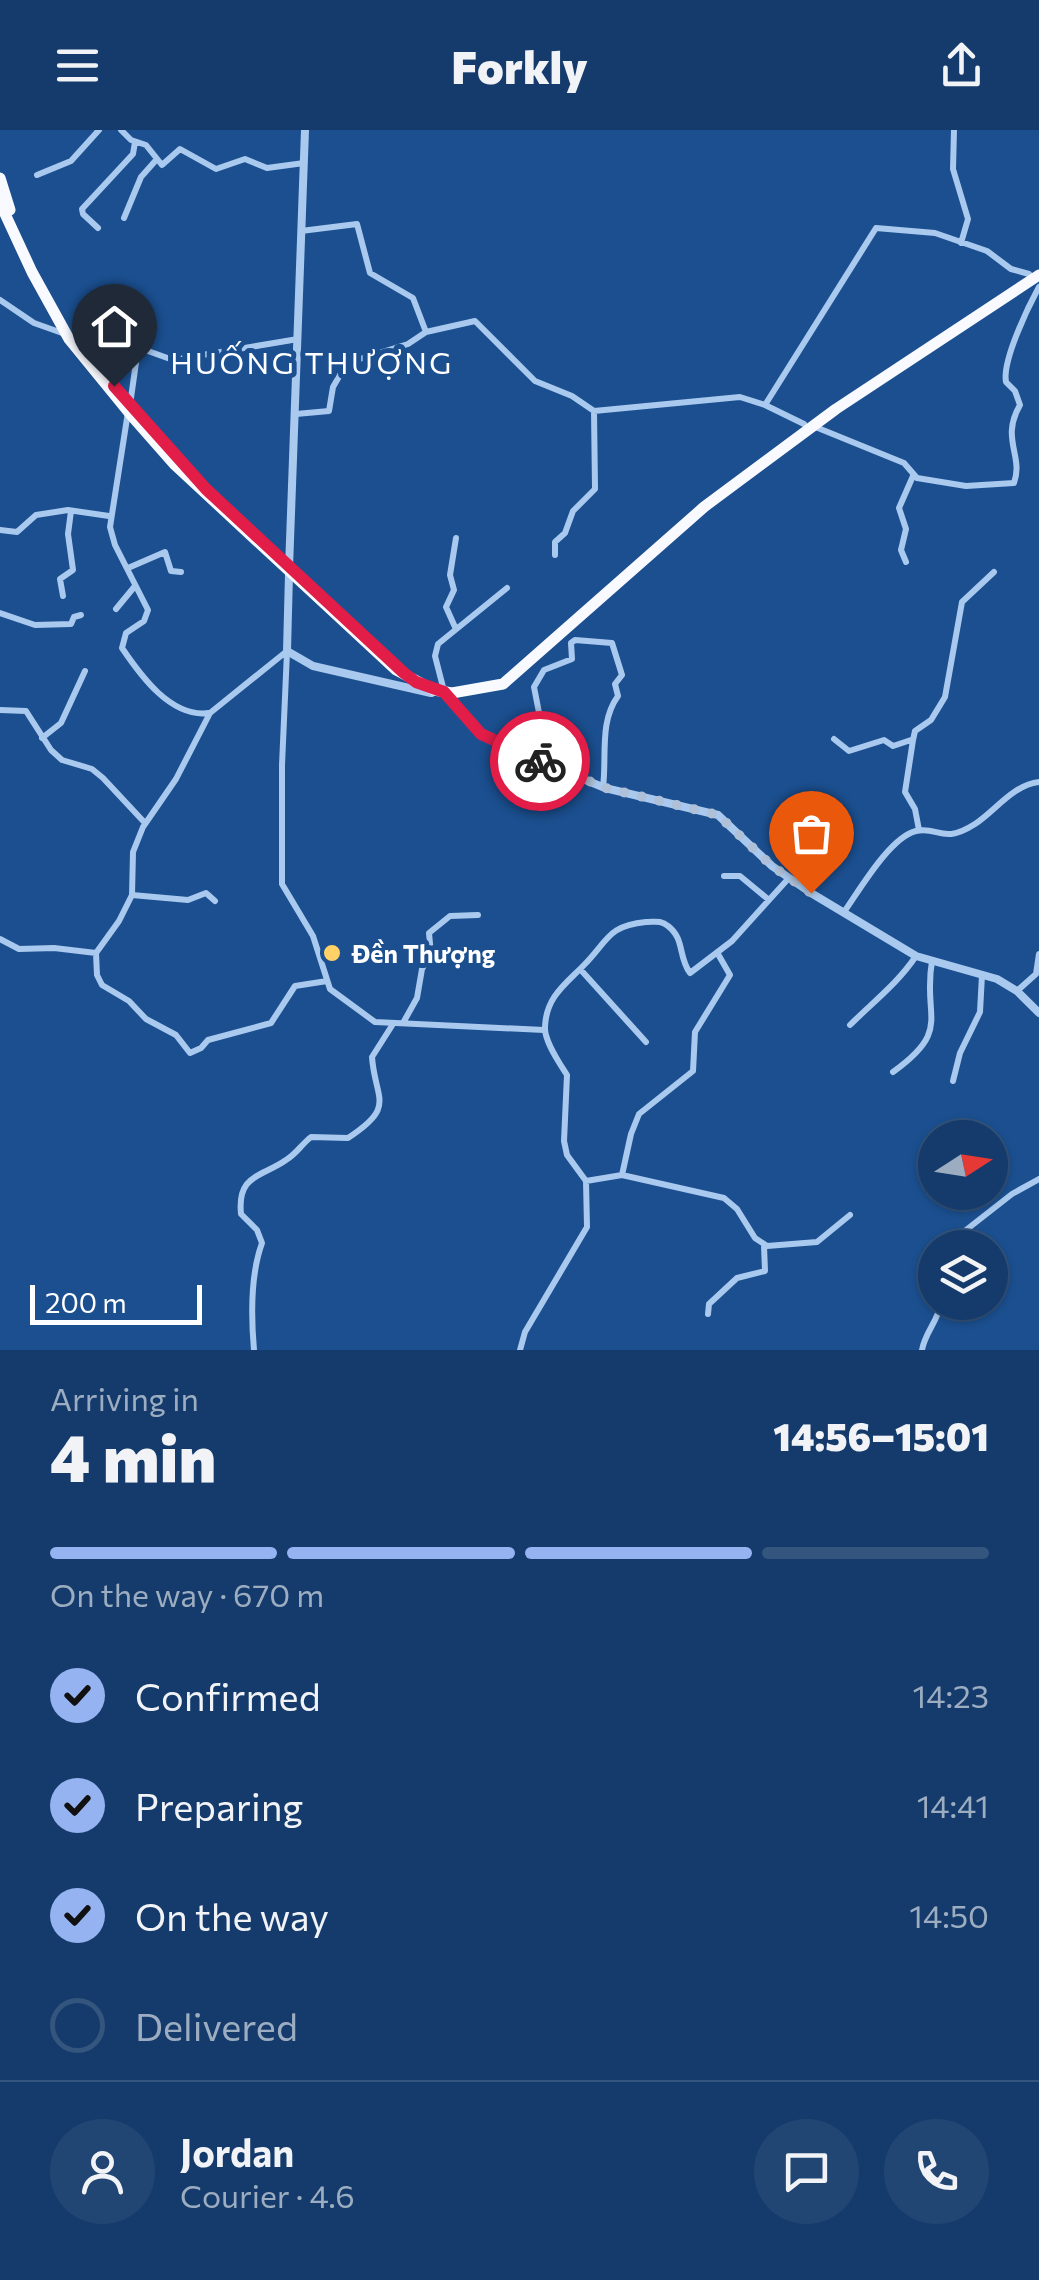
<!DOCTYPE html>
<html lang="en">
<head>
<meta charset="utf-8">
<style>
  body { margin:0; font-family:Commissioner,sans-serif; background:#214673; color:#f1f3f6; height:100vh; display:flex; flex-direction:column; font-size:38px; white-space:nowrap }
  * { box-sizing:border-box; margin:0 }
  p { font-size:32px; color:#9dadc1 }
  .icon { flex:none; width:55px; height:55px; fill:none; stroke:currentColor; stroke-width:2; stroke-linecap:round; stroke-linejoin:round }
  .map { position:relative; height:1220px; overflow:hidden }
  .details { display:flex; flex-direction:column; background:#143b6b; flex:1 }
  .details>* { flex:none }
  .needle { width:65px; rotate:78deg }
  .controls { position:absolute; left:918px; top:990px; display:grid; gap:20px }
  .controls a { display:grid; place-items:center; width:90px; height:90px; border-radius:50%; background:#143b6b; box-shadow:0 2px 8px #0004,0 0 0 2px #33557e; font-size:50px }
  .scale { position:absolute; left:30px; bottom:25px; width:172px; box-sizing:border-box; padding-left:10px; border:5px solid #fff; border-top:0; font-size:28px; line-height:35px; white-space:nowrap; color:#fff; -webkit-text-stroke:8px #1b4f8f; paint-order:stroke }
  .pin { position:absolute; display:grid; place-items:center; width:85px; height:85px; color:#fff; margin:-102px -42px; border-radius:50% 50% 50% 0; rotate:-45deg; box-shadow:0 0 10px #0007 }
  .pin .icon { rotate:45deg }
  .courier { position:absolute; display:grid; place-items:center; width:100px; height:100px; margin:-50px; border:8px solid #e11d48; border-radius:50%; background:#fff; color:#222; box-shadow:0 2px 12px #0007 }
  .overview em { font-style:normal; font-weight:800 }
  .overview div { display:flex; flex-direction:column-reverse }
  .overview { display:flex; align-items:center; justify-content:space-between; height:170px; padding:0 50px }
  h1 { font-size:65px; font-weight:800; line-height:75px }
  .bar { display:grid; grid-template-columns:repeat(4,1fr); gap:15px 10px; align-content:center; height:120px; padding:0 50px }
  .bar i { height:12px; border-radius:8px; background:#33557e }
  .bar .active { background:#95b2f1 }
  .bar p { grid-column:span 4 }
  .line { display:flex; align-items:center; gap:25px; padding:0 50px; border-top:2px solid #33557e }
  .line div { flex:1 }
  .round { display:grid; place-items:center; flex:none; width:105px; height:105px; border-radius:52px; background:#214673 }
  ol { padding:0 50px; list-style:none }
  li { display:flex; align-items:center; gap:30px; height:110px }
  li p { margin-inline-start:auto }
  li .icon { padding:10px; border-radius:50%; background:#95b2f1; color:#111; stroke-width:4 }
  li:last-child { color:#9dadc1 }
  li i { width:55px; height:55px; border:5px solid #33557e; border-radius:50% }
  header { display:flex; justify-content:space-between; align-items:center; height:130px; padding:0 50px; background:#143b6b; font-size:45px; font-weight:800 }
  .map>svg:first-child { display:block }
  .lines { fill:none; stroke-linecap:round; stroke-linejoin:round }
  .minor { stroke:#a9c9ee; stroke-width:6 }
  .tertiary { stroke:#a9c9ee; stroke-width:8 }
  .trunk { stroke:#f8faff; stroke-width:11 }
  .done { stroke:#afc1d8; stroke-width:10; stroke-dasharray:0 18 }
  .route { stroke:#e11d48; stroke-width:12 }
  .poi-dot { fill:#ffd166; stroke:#1b4f8f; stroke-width:4 }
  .labels { text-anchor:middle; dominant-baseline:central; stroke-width:10; stroke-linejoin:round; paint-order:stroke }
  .poi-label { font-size:25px; font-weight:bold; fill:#fff; stroke:#1b4f8f; text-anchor:start }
  .quarter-label { font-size:30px; letter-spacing:2.5px; fill:#fff; stroke:#1b4f8f }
</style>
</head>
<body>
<header><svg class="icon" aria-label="menu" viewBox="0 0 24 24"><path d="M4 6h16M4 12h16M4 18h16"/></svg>Forkly<svg class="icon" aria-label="share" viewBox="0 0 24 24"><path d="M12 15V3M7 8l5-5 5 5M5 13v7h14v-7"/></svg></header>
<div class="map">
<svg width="1039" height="1220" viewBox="0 0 1039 1220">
  <rect width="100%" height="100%" fill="#1b4f8f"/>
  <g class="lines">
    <path class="minor" d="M121,0L131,10L146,15L162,35L180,19L216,39L245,29L267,38L304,33
      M954,0L953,39L968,89L961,113
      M37,45L71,31L99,0
      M124,88L141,47L157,29
      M98,98L83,84L82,79L133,24L135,12
      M301,101L357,94L370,143L413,168L426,202
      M0,170L34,193L65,204
      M75,206L123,212L173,230L298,209
      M130,275L138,218
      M765,275L876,98L935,103L987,121L1011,139L1029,144
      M128,282L110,397L115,415L148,480L144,491L126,503L122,518C141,546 171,588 209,583
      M296,284L329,281L333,257L347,233L408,214L426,202L475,191L535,251L572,266L594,281L740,267L765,275L804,294
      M813,296L904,333L917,348L966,356L1014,353C1024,326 1000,309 1020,275L1015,261L1006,252C1002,231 1028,177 1039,157
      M0,400L17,402L36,385L68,380L109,386
      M555,425V412L565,403L573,381L595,359L594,281
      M906,432L901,420L906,399L899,378L913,346
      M128,438L165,422L171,441L181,442
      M63,466L60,449L73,440L68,404L71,381
      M116,479L135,456
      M0,483L35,495L71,494L74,487L81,485
      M455,497L446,477L454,460L450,445L456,408
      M287,521L210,583L176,649L143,697L133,722L132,765L119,791L96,823L97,845L102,855L129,871L146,889L176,905L190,923L201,918L208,910L271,893L295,856L327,851
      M287,522L282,635V754L313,806L330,859L375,892L544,900
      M444,561L435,526L438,514L507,458
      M0,580L26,581L51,620L62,630L92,639L103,648L145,693
      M42,608L61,593L85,541
      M834,609L849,621L884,610L893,616L911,610
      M537,630L543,603L534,557L544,540L572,529L571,513L575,510L612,513L622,545L615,554L618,566C599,592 607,626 603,657
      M919,700L915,679L905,662L913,610L915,601L931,590L945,567L962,472L994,442
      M724,746H740L769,770
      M132,765L188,770L206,763L215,771
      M844,782C859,761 890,707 916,701C939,696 942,715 975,694C996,680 1013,655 1039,652
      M0,809L19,819L54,818L96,823
      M580,839L646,912
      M1017,861L1036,844L1039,824
      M403,893L417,868L422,839L431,824L429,803L450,786L478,785
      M850,895C873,872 898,853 916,826
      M893,942C953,899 922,888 932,831
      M953,951L960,923L980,882L982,845
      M622,1045L631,1004L639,984L693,941L695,902L730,845L718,824
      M586,1051L622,1045L724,1068L737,1079L755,1108L767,1116L817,1112L850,1085
      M943,1118L1012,1064L1039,1049
      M708,1184L709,1174L737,1148L765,1141L764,1116
      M254,1220C251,1186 250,1146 262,1113L257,1100L241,1084C237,1044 262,1047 286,1030C296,1024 302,1014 311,1007L348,1008C397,976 375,970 372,927L393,894
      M520,1220L525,1202L587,1097L586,1051L567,1025L564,1011L567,945C560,934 544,911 545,897C546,866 567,853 585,834C609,809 608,796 646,792C655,792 661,790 668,796C685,809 678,827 690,843L732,811L788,749
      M922,1220C925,1202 939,1190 941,1172"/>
    <path class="tertiary" d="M289,438L305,0
      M289,444L287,521L313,536L431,563
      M444,562L481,604L537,630L605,658L718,685L772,736L811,763L916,826L997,849L1017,861L1039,883"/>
    <path class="trunk" d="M0,48L10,80
      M0,73L32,142L69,209L131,285L175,335L396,540L434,560L452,563L503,554L704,377L836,279L1039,145"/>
  </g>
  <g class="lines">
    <path class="done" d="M540,631L606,658L718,685L772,736L811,763"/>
    <path class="route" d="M114,256L206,359L404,543L416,552L444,562L481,604L540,631"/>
  </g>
  <circle class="poi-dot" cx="332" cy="823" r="10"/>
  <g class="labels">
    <g class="poi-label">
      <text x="352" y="823">Đền Thượng</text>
    </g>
    <g class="quarter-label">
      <text x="312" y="231">HUỐNG THƯỢNG</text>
    </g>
  </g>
</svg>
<div class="controls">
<a><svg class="needle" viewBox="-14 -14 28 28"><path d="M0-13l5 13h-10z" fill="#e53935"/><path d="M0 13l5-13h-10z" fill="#9dadc1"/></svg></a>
<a><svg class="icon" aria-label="layers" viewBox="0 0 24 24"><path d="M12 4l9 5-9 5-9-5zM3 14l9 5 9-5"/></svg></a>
</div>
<div class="scale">200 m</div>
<div class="pin" style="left:811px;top:763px;background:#ea580c"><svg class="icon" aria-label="bag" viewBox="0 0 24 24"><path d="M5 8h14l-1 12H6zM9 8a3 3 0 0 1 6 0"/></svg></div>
<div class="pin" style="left:114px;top:256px;background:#1f2937"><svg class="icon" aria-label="home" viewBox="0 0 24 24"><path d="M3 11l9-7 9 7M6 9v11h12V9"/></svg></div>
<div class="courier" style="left:540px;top:631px"><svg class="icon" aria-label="bike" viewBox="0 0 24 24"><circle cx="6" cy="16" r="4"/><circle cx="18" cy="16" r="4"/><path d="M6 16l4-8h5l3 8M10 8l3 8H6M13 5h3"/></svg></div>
</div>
<section class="details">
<div class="overview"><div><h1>4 min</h1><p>Arriving in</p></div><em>14:56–15:01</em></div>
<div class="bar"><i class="active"></i><i class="active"></i><i class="active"></i><i></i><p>On the way · 670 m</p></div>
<ol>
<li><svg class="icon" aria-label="check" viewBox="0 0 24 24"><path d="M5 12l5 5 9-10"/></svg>Confirmed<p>14:23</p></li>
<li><svg class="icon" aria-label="check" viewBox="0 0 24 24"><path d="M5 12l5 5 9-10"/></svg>Preparing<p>14:41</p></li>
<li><svg class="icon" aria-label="check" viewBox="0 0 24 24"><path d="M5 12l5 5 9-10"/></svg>On the way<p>14:50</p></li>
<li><i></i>Delivered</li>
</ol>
<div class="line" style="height:180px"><a class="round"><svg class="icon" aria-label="person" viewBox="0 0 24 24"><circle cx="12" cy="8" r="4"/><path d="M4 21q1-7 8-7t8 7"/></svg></a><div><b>Jordan</b><p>Courier · 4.6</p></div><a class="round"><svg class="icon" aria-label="chat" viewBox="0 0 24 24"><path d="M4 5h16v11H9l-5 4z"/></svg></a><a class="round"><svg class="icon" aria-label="phone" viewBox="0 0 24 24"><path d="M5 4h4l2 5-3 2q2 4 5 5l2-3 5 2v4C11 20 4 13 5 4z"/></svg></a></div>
</section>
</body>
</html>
